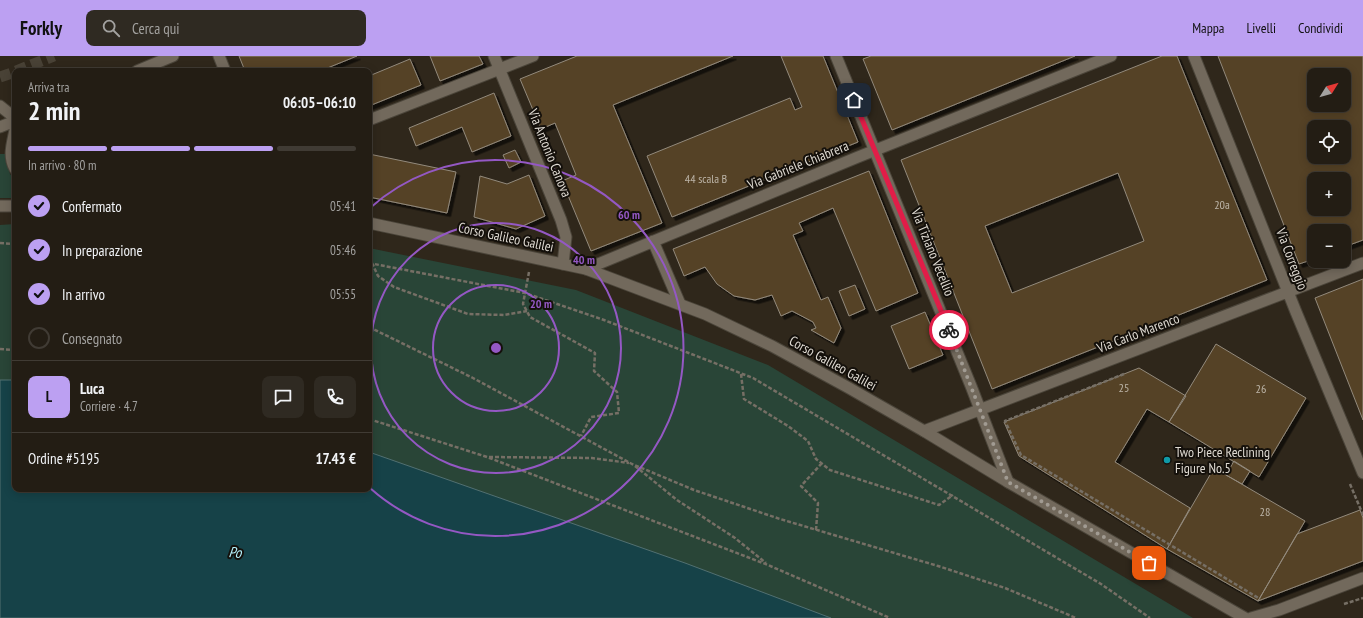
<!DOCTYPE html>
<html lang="it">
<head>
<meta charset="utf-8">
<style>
  body { margin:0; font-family:"PT Sans Narrow",sans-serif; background:#2f2a22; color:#f1f3f6; height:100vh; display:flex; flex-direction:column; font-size:15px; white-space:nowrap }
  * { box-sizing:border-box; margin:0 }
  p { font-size:13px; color:#a3a2a0 }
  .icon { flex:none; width:22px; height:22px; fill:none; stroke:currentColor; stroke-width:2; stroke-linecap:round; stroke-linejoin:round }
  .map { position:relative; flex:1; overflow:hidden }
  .side { position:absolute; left:12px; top:12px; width:360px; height:424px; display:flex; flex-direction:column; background:#231d14; border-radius:8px; box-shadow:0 2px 10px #0003,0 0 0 1px #403b34 }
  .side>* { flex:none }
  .needle { width:26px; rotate:53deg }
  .tools { position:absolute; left:1307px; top:12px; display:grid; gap:8px }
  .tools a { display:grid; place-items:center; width:44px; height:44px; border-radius:8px; background:#231d14; box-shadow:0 2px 10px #0003,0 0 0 1px #403b34; font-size:20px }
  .pin { position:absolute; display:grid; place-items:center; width:34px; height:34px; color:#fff; margin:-17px; border-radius:8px; box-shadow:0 2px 6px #0006 }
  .courier { position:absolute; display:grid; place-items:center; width:40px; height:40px; margin:-20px; border:3px solid #e11d48; border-radius:50%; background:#fff; color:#222; box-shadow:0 1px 5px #0007 }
  .summary em { font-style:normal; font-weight:700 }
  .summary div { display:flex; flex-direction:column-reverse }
  .summary { display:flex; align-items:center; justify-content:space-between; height:68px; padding:0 16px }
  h1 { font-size:26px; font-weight:700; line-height:30px }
  .bar { display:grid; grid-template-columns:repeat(4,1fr); gap:6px 4px; align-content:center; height:48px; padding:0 16px }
  .bar i { height:5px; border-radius:3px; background:#403b34 }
  .bar .active { background:#bca0f2 }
  .bar p { grid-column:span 4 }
  .line { display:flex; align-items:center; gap:10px; padding:0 16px; border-top:1px solid #403b34 }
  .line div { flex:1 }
  .round { display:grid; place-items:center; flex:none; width:42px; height:42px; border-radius:8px; background:#2f2a22 }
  ol { padding:0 16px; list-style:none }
  li { display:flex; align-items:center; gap:12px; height:44px }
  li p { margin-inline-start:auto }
  li .icon { padding:4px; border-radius:50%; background:#bca0f2; color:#111; stroke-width:4 }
  li:last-child { color:#a3a2a0 }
  li i { width:22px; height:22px; border:2px solid #403b34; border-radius:50% }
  header { display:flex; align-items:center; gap:24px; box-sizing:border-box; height:56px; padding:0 20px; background:#bca0f2; color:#111 }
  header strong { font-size:19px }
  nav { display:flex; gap:22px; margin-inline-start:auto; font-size:14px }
  .search { width:280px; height:36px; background:#2f2a22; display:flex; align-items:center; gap:10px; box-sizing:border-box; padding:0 14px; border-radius:8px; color:#a3a2a0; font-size:15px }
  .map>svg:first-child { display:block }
  .green { fill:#294537 }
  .water { fill:#164248; stroke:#527071 }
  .building { fill:#544227; stroke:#938a7c; fill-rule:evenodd; filter:url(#shadow) }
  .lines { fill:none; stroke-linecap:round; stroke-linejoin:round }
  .primary-tunnel { stroke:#494236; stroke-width:11; stroke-dasharray:11 5.5; stroke-linecap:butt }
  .minor-casing { stroke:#4b453a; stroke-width:13 }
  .tertiary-casing { stroke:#4b453a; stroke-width:13 }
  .path { stroke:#766f65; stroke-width:2.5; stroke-dasharray:4 2; stroke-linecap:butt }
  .minor { stroke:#72695c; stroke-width:11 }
  .tertiary { stroke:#72695c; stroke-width:11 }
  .done { stroke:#a19b92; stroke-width:4; stroke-dasharray:0 7.2 }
  .route { stroke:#e11d48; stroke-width:5 }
  .ring { fill:none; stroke:#9458c4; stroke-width:2 }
  .culture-dot { fill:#0f9aa8; stroke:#14100b; stroke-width:1.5 }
  .labels { text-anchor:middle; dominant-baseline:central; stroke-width:4; stroke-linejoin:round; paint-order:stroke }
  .number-label { font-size:12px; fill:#bcb4a7 }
  .street-label { font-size:14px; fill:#dfdad2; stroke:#14100b }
  .poi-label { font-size:14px; fill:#dfdad2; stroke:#14100b; text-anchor:start }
  .water-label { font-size:15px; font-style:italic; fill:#b3f0fa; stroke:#14100b }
  .centre { fill:#9458c4; stroke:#14100b; stroke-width:2 }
  .ring-label { font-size:12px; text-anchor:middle; font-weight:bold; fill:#9458c4; stroke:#14100b; stroke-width:4; stroke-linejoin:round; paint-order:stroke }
</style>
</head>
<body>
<header>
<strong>Forkly</strong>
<div class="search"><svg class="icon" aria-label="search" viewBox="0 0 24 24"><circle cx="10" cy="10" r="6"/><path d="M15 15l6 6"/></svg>Cerca qui</div>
<nav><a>Mappa</a><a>Livelli</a><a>Condividi</a></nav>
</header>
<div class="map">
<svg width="1363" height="562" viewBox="0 0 1363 562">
  <defs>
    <filter id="shadow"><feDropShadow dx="3.5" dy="3.5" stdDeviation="0" flood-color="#0009"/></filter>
  </defs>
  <rect width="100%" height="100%" fill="#2f271b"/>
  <path class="green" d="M0,98H5L10,118L15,124V142H0Z
    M15,168V325L0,324V169Z
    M369,192L576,234L768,309L1193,562H829L369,397Z"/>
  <path class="water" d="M0,324H15V433H369V396L685,507L831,562H0Z"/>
  <path class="building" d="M239,0H357L320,15H245Z
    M430,0H479L483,8L440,25Z
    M577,0H733L613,49L662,167L591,195L562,125L576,119L555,67L541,73L520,23Z
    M781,0H823L858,86L672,161L647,100L790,42L795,54L802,51Z
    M871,0H1075L892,74L863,3Z
    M1162,0H1177L1267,224L992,333L901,104ZM1118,117L1144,185L1012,237L985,170Z
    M1218,0H1363V184L1344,191V175H1314V203L1299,208ZM1314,19H1344V49H1314ZM1314,71H1344V101H1314ZM1314,123H1344V153H1314Z
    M410,3L421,29L369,50V20Z
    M494,37L511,80L472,96L462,71L416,90L409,72Z
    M515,94L521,106L509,112L503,99Z
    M369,98L456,116L447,157L369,141Z
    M869,115L918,237L876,255L833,152L799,167L803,175L793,179L821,244L828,241L841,272L834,287L811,274L816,272L813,266L792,255L781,260L772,239L755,244L734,240L717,228L705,211L684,220L673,193Z
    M529,119L545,160L516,173L474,161L480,120L507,128Z
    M1363,223V364L1315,242Z
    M855,229L865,253L849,260L839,235Z
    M925,256L943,299L909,313L891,270Z
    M1216,288L1306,342L1259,421L1169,366Z
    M1139,312L1186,340L1169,366L1147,353L1115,406L1190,452L1167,493L1019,400L1004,366Z
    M1234,405L1250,415L1242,428L1226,419Z
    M1214,412L1305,465L1258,545L1167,493Z
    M1360,454L1363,462V505L1258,545L1297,478Z"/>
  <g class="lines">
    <path class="primary-tunnel" d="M16,15L54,0
      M0,21L15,16"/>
    <g class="minor-casing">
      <path id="minor" d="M219,0L225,15
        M494,0L561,164L566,181L563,208
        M836,0L971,330L1008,426
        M1194,0L1296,256L1363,417
        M0,50L15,62
        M369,64L533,0
        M653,185L680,248
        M586,213L858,101L1111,0
        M924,375L1363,207
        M1251,562L1279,554L1363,522"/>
    </g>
    <g class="tertiary-casing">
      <path id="tertiary" d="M137,15L173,0
        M0,71L15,65
        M15,74C12,89 8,100 15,113
        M0,150H15
        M369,167L586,213L705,258L772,290L849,332L924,375L1008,426L1245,562"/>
    </g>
    <path class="path" d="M0,187L15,188
      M369,207L525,237L604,264L753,322L1101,528L1150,562
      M372,207L378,220L394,231L468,258L504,259L527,255
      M529,216L523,248L530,261L595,297L594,315L617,336L619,357L591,361L581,380
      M369,271L473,322L632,408L694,434L780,463L938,510L1005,532L1076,562
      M0,293L15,294
      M741,318L744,343L788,370L808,385L816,403L830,414L939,449L953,439
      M1124,318L1005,365L1021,399L1260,543
      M369,363L487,401L768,509L890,562
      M489,401L592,402L629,407
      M635,410L677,444L735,482L766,507
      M1350,428L1363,459
      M816,474L818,447L801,430L822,407
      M1344,548L1363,542"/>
    <use href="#minor" class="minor"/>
    <use href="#tertiary" class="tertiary"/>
  </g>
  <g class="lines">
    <path class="done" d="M949,274L1008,426L1149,507"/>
    <path class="route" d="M854,44L949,274"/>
  </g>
  <g class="ring">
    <circle cx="496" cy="292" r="63"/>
    <circle cx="496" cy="292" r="125"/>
    <path d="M370 152A188 188 0 1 1 370 432"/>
  </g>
  <circle class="culture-dot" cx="1167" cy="404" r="4"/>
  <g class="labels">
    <g class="number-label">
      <text x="706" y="122">44 scala B</text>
      <text x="1222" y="148">20a</text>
      <text x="1124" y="331">25</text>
      <text x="1261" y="332">26</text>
      <text x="1265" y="455">28</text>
    </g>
    <g class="street-label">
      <text transform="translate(550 97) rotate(68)">Via Antonio Canova</text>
      <text transform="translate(798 109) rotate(-22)">Via Gabriele Chiabrera</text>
      <text transform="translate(506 181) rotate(12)">Corso Galileo Galilei</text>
      <text transform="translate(933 196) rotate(68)">Via Tiziano Vecellio</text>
      <text transform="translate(1292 203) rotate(69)">Via Correggio</text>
      <text transform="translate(1138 277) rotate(-21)">Via Carlo Marenco</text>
      <text transform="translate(833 307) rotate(29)">Corso Galileo Galilei</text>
    </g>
    <g class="poi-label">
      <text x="1175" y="396">Two Piece Reclining<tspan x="1175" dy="16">Figure No.5</tspan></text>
    </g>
    <g class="water-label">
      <text transform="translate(235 496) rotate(5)">Po</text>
    </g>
  </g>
  <circle cx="496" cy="292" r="6" class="centre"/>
  <g class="ring-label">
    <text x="629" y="163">60 m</text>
    <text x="584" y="208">40 m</text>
    <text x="541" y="252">20 m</text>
  </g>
</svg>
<div class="tools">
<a><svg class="needle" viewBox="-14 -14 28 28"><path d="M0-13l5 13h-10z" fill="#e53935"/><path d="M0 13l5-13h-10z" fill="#a3a2a0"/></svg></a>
<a><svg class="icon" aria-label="locate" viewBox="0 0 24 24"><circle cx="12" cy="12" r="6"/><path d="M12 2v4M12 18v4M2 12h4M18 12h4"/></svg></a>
<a>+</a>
<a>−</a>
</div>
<div class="pin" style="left:1149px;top:507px;background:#ea580c"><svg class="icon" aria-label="bag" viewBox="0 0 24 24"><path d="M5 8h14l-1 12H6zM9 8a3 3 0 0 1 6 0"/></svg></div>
<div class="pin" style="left:854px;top:44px;background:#1f2937"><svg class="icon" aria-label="home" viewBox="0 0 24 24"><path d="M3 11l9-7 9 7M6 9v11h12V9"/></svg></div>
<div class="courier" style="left:949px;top:274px"><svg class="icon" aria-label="bike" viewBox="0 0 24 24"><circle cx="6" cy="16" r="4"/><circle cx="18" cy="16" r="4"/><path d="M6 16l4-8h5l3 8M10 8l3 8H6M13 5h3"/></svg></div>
<section class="side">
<div class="summary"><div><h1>2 min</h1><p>Arriva tra</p></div><em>06:05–06:10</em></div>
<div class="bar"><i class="active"></i><i class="active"></i><i class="active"></i><i></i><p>In arrivo · 80 m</p></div>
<ol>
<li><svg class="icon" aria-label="check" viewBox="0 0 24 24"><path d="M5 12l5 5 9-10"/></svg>Confermato<p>05:41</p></li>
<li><svg class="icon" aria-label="check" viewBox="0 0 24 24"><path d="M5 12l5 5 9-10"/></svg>In preparazione<p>05:46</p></li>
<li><svg class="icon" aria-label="check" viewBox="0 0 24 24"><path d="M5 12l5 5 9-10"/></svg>In arrivo<p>05:55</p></li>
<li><i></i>Consegnato</li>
</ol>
<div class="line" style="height:72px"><b class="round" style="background:#bca0f2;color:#111">L</b><div><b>Luca</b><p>Corriere · 4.7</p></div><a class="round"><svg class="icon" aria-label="chat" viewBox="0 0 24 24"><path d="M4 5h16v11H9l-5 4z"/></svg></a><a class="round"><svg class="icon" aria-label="phone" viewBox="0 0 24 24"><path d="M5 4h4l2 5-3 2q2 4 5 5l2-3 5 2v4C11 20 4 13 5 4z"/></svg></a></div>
<div class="line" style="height:52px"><div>Ordine #5195</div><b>17.43 €</b></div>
</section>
</div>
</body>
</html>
